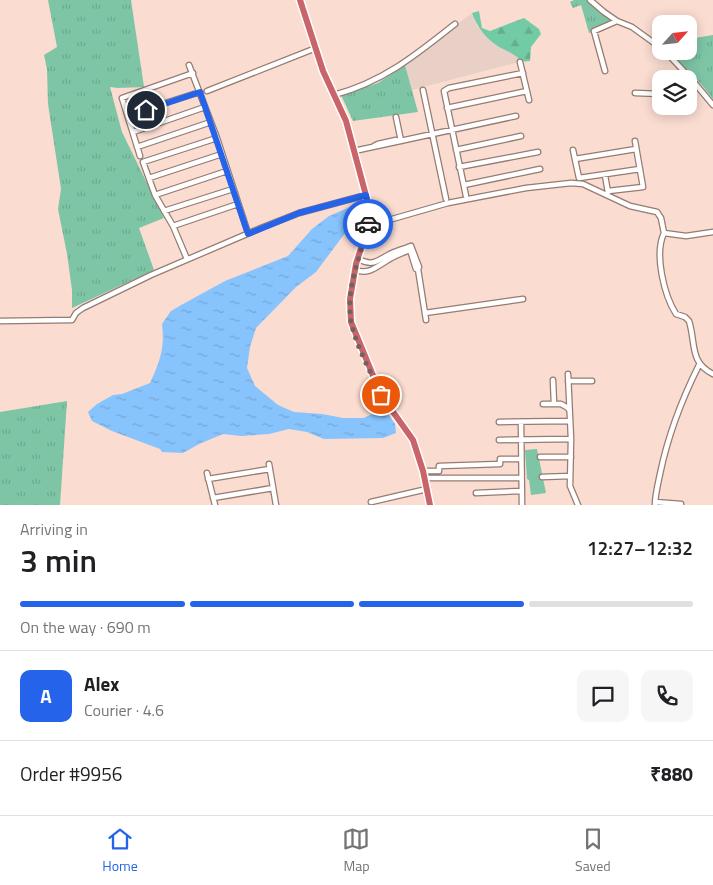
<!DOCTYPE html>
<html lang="en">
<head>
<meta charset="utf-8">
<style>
  body { margin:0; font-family:"Titillium Web",sans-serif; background:#f6f6f6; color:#202124; height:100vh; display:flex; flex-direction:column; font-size:19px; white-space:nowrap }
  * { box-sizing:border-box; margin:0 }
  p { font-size:16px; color:#757577 }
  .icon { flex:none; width:28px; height:28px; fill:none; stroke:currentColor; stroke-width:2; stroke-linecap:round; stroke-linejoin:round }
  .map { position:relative; height:505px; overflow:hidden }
  .panel { display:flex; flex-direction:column; background:#fff; flex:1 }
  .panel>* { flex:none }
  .needle { width:32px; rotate:63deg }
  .fabs { position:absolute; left:652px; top:15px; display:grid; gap:10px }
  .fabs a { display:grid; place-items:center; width:45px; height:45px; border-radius:10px; background:#fff; box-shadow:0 2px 12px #0003; font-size:25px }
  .pin { position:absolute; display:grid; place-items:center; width:42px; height:42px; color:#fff; margin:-21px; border:2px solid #fff; border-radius:50%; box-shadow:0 1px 5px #0007 }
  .courier { position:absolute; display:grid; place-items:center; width:50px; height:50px; margin:-25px; border:4px solid #2563eb; border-radius:50%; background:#fff; color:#222; box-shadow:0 1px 6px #0007 }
  .overview em { font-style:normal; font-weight:600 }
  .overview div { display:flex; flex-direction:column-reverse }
  .overview { display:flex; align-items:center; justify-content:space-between; height:85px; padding:0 20px }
  h1 { font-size:32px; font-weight:600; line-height:38px }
  .bar { display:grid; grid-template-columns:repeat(4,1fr); gap:8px 5px; align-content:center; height:60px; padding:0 20px }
  .bar i { height:6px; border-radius:4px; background:#e0e0e0 }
  .bar .on { background:#2563eb }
  .bar p { grid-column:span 4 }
  .line { display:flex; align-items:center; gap:12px; padding:0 20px; border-top:1px solid #e0e0e0 }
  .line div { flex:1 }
  .round { display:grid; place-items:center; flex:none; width:52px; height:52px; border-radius:10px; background:#f6f6f6 }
  .tabs { display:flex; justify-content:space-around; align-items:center; height:70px; border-top:1px solid #e0e0e0; background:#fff; font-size:14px; color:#757577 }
  .tabs a { display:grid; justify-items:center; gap:2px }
  .tabs .on { color:#2563eb }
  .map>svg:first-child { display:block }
  .industrial { fill:#e8d0c7 }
  .grass { fill:url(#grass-tufts) }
  .forest { fill:url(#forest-firs) }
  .park { fill:#7ec5a6 }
  .water { fill:url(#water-ripples) }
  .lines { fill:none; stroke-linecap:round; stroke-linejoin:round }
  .minor-casing { stroke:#957b71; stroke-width:7 }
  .highway-casing { stroke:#fff; stroke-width:9 }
  .minor { stroke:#fff; stroke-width:4.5 }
  .highway { stroke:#c9656a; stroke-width:6 }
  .done { stroke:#73625b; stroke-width:5; stroke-dasharray:0 9 }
  .route { stroke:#2563eb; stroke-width:6 }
</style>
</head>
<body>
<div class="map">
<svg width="713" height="505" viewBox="0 0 713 505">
  <defs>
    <pattern id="grass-tufts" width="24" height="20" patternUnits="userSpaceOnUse" patternTransform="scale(1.25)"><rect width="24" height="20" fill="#7ec5a6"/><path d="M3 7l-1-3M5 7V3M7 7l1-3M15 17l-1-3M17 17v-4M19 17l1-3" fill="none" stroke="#6da98e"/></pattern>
    <pattern id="forest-firs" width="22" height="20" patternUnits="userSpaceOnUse" patternTransform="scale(1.25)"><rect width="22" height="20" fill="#73cba6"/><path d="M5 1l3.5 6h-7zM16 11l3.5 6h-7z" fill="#64ae8e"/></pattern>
    <pattern id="water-ripples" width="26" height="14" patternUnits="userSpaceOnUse" patternTransform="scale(1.25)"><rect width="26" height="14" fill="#87c3fc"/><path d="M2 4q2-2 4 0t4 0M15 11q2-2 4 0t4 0" fill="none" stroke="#75a7d7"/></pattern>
  </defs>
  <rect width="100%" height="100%" fill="#fadcd1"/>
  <path class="industrial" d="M472,13L477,26L489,38L499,47L513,53L519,59V62L412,90L405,65Z"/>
  <path class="grass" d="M48,0H131L144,87L118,88L110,87L122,132L164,218L139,228L154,270L72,308V290L67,254L58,209L61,189L48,104L47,69L44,55L57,47Z
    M574,0H587L612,21L592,29V32L589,33L581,5L573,8L570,2Z
    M713,35V99L701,84L669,51H689V39Z
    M405,65L418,112L353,121L341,95L378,83Z
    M67,401L60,505H0V412Z"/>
  <path class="forest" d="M479,11L482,28L490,31L524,18L539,29L541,34L531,47L530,61L519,62V59C513,53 506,51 499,47C486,39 477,27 472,13Z"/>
  <path class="park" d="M537,449L546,493L531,495L529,480L527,479L525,450Z"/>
  <path class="water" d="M350,207L360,211V213L316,272L296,287L256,328L250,347L247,368L255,386L278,405L294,412L322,414L343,418H363L385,409L395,424L396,433L383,438L324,439L307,432L289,429L269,434L241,436L223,434L199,444L183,453L162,452L160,449L112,431L92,421L88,412L97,404L113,395L122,394L150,383C160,362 165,347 162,324L171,311L183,304L225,281L288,256L312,229L329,216Z"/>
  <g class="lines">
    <g class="minor-casing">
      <path id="minor" d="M590,0L604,12L617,21L632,27L661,48
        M665,51L693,81L713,105
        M520,62L529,100
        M189,65L217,138L248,233
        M605,71L594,31L617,21
        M423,90L446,199
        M207,91L316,48
        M635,93L661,94
        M334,95C383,82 416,55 455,24
        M447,108L527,91
        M128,115L200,92
        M396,117L401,141
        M133,132L205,107
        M374,146L378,144L396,140L398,141
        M137,147L211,122
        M456,150L521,136
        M573,150L579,178L640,169
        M354,151L516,116
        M140,156L122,98L193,73
        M575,159L636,149
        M459,167L538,152
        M605,175L608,193
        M149,178L222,154
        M464,185L540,169
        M608,191L643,187L635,141
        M155,195L227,171
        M466,196L444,91L449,88L523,73
        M164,211L233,189
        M173,226L238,204
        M368,226L448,203L526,188L571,183L583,184L630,206L657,212L661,218L664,233L686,236L713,232
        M664,233C654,254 664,295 676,314L685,317L689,321C696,343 689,362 713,374
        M187,259L173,226L155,195L143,162L217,138
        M358,259C373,266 375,262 388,255C395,251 404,249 411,246L419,267L418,269L426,320
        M355,270C369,275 376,267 388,260C394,256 402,253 410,250L416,269H418
        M425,313L523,299
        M0,321L72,320L76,313L83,308L151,275L261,228L299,213L366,195
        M568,374L571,439L570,486L578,505
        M553,380L554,404
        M568,381H592
        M543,404H561L568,408L569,410
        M499,422L570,421
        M521,422L522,505
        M499,440L571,439
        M540,457H571
        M269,464L276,505
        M423,471H439V466L500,464V459H521
        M207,473L215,505
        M542,477L570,476
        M425,478H521
        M208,479L270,469
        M476,493L522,491
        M213,498L273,488
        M371,502L427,489
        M655,502L681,504
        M655,505C655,495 658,484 660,474C668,435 681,401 699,365"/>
    </g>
    <g class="highway-casing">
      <path id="highway" d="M300,0L323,71L346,121L368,203L369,214L368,226L356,264L350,299L351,322L381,395L413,440L423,471L430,505"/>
    </g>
    <use href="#minor" class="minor"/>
    <use href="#highway" class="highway"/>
  </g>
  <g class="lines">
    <path class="done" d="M368,224C362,253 348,281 350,311C350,336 371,372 381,395"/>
    <path class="route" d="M146,110L200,92L248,234L299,213L366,195L369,214L368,224"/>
  </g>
</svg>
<div class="fabs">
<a><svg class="needle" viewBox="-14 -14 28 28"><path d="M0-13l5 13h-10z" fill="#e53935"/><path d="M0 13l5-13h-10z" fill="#757577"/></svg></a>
<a><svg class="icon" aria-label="layers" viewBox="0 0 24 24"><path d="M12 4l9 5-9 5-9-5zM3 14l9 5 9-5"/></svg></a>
</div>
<div class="pin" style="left:381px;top:395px;background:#ea580c"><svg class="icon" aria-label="bag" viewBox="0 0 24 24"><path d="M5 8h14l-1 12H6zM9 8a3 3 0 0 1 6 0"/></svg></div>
<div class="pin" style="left:146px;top:110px;background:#1f2937"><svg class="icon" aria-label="home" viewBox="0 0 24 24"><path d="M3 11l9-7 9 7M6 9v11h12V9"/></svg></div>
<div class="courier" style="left:368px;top:224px"><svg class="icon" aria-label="car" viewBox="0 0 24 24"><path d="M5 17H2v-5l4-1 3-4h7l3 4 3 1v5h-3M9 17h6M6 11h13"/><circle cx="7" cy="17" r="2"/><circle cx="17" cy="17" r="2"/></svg></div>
</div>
<section class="panel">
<div class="overview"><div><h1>3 min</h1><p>Arriving in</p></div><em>12:27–12:32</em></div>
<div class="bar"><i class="on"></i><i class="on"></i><i class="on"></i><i></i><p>On the way · 690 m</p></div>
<div class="line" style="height:90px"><b class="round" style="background:#2563eb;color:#fff">A</b><div><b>Alex</b><p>Courier · 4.6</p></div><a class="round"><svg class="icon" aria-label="chat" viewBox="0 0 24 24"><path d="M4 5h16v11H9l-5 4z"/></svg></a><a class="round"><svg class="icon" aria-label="phone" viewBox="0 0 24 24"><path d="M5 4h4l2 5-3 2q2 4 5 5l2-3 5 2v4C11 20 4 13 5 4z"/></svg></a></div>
<div class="line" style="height:65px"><div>Order #9956</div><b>₹880</b></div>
</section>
<nav class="tabs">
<a class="on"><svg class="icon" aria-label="home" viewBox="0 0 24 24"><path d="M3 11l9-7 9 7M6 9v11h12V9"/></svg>Home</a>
<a><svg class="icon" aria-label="map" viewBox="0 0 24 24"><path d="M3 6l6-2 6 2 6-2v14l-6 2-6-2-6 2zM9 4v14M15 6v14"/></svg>Map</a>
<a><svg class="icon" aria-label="saved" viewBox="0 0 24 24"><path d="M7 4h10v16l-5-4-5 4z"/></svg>Saved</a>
</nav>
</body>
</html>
